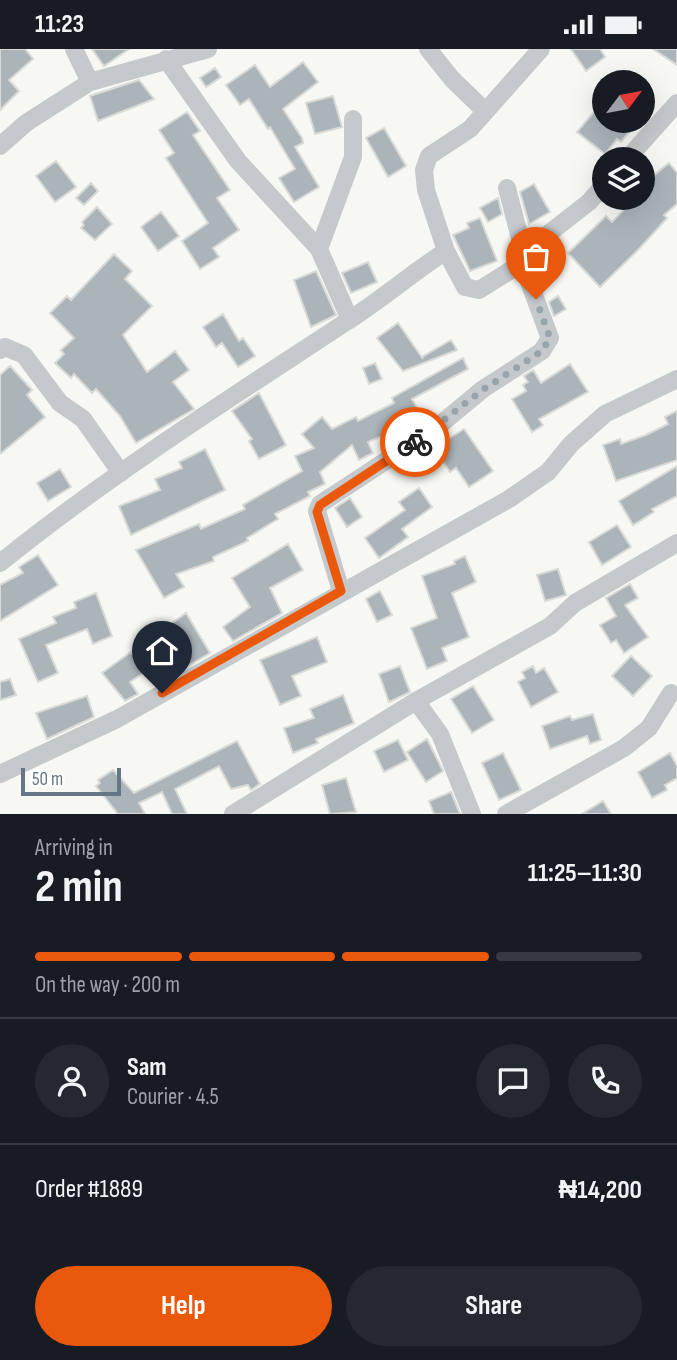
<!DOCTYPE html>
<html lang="en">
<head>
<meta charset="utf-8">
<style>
  body { margin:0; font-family:"Sofia Sans Condensed",sans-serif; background:#242831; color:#f1f3f6; height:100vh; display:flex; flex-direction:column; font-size:26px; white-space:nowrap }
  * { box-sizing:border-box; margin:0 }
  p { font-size:23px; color:#9ea1a6 }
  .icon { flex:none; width:38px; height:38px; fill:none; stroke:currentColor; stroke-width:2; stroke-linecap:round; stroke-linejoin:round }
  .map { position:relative; height:765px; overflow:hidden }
  .sheet { display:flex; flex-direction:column; background:#171b24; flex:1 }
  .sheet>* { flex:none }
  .needle { width:46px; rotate:58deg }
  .fabs { position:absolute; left:592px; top:21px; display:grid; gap:14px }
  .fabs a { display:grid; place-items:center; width:63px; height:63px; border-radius:50%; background:#171b24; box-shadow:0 7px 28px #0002; font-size:35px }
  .scale { position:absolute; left:21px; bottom:18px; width:100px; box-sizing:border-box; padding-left:7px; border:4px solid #657786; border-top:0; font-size:19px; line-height:24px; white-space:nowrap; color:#657786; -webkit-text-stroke:5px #fff; paint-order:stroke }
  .pin { position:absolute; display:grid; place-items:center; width:60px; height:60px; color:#fff; margin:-72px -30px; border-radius:50% 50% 50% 0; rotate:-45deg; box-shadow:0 0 7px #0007 }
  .pin .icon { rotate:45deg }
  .courier { position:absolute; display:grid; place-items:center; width:70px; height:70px; margin:-35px; border:5px solid #ea580c; border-radius:50%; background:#fff; color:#222; box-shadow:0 2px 9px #0007 }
  .overview em { font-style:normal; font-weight:700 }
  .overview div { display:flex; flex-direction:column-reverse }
  .overview { display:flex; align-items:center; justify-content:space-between; height:119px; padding:0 35px }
  h1 { font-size:46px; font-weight:700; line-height:52px }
  .bar { display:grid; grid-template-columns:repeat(4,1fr); gap:10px 7px; align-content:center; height:84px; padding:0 35px }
  .bar i { height:9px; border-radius:5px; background:#363941 }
  .bar .selected { background:#ea580c }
  .bar p { grid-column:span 4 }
  .line { display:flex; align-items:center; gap:18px; padding:0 35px; border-top:2px solid #363941 }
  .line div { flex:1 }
  .round { display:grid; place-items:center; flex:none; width:74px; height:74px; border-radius:37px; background:#242831 }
  .cta { display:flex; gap:14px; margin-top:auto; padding:14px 35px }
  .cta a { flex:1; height:80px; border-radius:42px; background:#ea580c; color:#fff; font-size:28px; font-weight:700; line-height:80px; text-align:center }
  .cta a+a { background:#242831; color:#f1f3f6 }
  .status { display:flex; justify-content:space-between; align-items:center; height:49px; padding:0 35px; background:#171b24; direction:ltr }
  .status svg { height:19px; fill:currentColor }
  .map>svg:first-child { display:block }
  .building { fill:#abb4b9; stroke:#d9d9d6; stroke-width:2 }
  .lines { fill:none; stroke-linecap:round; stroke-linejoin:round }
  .minor { stroke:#c5c9cc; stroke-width:18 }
  .done { stroke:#98a4ac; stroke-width:7; stroke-dasharray:0 12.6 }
  .route { stroke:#ea580c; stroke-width:9 }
</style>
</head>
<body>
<div class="status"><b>11:23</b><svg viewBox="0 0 49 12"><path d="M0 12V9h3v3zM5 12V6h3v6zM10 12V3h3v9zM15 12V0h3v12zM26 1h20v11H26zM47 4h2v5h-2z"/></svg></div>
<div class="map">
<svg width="677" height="765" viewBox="0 0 677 765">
  <rect width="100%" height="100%" fill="#f7f7f4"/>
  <path class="building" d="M0,0H25L33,10L9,31L19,42L0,61Z
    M92,0H129L104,17Z
    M571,0H600L605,8L586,22Z
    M653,0H677V16Z
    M303,13L318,33L283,60L302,89L303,94L295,98L319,138L294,153L279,129L295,120L270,78L268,80L249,50L240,56L226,36L255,16L270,38Z
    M215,19L221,28L206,38L200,29Z
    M139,31L154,50L98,72L90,47Z
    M333,47L342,78L315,85L306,54Z
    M604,51V72H632L627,78L631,81L621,93L617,90L605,105L577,83Z
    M187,63L200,82L193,86L230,141L217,149L239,181L213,199L219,208L200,220L182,192L208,174L166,109L174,104L159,81Z
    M384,79L406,117L388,128L366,89Z
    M56,112L76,138L55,153L36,127Z
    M669,114L677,124V155L664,166L667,169L639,200L600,238L568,204L606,167L612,173L635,149H642V136Z
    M91,134L98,142L84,156L76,149Z
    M534,135L550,163L529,175L520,143Z
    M498,149L502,165L488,173L480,159Z
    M97,158L112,175L95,191L81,179L84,176L82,173Z
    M161,163L179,187L158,202L141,178Z
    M480,169L497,212L470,222L453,186L469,179L467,174Z
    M114,205L132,222L125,230L152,257L123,286L147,323L175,302L189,321L173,333L194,360L136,394L120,367L96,340L92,344L74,325L71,329L55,314L64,305L61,301L74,289L50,264L67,247L71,251Z
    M368,213L377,233L351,244L342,224Z
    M316,222L336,266L311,278L294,231Z
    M558,247L566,260L554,267L549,253Z
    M223,265L239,292L243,289L255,307L238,318L222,294L216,298L203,278Z
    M398,274L423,310L422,308L451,291L457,301L403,322L377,289Z
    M463,309L468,320L412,350L423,370L368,393L373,404L359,411L352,396L320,423L325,435L308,443L310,447L275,465L278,470L247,489L248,492L213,508L214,512L176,525L184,538L164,549L136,501L199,475L201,480L245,460L243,456L302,422L295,407L314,399L302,385L322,368L332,380L356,368L358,372L394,354L392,349Z
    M375,314L382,330L369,335L363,319Z
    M570,315L588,343L539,370L543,376L532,383L512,350L526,342L523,336L528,333L524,327L533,321L541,334Z
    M10,317L32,341L27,346L45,368L0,405V326Z
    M259,344L286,396L259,410L249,392L252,390L232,362Z
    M677,362V411L616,432L603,396L620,390L621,395L646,386L668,375L665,368Z
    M464,380L493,422L469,438L456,419L450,423L434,399Z
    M205,400L225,441L131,486L119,457L160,441L155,430L182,419L179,413Z
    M677,417V447L652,460L654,463L633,476L619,452Z
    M60,420L71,438L48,452L37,434Z
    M419,439L432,458L402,480L408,488L379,509L365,489L405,461L399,453Z
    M350,449L362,468L347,478L335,459Z
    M617,476L631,498L602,516L589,493Z
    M288,495L303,521L270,539L282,564L233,592L223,578L250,558L232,529Z
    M38,506L58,536L0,572V536L23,524L19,518Z
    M465,507L476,533L452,544L469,588L442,599L447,612L427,620L411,579L437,569L422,527L455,515L454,512Z
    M558,520L566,546L545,552L537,526Z
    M630,535L638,549L625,556L648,588L624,604L616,591L611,594L600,576L616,567L606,549Z
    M380,542L392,566L377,573L366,550Z
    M96,544L112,587L93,595L87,580L46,596L58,624L38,633L19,590L56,574L53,568L76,559L74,553Z
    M186,564L210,604L178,623L153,588Z
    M317,588L327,613L292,627L301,647L280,656L260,611Z
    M131,603L145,623L130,633L138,645L125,652L102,624Z
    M631,607L652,627L633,647L612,627Z
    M400,617L410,643L389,653L379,625Z
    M533,617L536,624L544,619L558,643L531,658L518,633L525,629L522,623Z
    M10,630L16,646L0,651V633Z
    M473,637L494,671L472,684L451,650Z
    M343,646L354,674L316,690L318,694L293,704L284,679L314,669L310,660Z
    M87,647L94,668L47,690L36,664Z
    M593,665L601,691L590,695L587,687L550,700L542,677L570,667L572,671Z
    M427,690L443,722L426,733L407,703Z
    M398,691L408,711L384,723L374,702Z
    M237,692L260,735L251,741L248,736L231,740L219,717L175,740L187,765H172L162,743L139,754L145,765H118L96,737L100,734L98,731L113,721L134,744Z
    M503,704L521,741L499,751L482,714Z
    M670,704L677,717V729L665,736L667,741L652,749L638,723Z
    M346,729L356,763L330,765L322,736Z
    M451,743L460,765H434L429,752Z
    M603,752L611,765H582Z"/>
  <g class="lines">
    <path class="minor" d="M74,0L90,33
      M428,0L452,30L485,62
      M166,10L238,112L319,200L350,271
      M0,97L26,74L90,33L208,0
      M627,110L677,54
      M319,200L353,108V70
      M446,202L465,238L479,241L522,214L543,189L589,153L604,136
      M0,301L5,298L24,306L60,354L83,370L121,424
      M0,514C109,426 229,350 346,273C381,251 412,224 446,202L426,141L424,121L429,107L470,80L541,0
      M341,542L317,462L320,455L436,379L483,340L542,302L550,289L522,214L520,189L507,139
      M416,652L440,685L472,765
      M0,725L117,670L509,450L548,423L571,395L605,365L677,330
      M233,765L416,652L550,577L575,554L677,494
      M506,765L624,699L649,679L671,644"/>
  </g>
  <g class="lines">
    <path class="done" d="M415,393L484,340L542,302L550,289L536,250"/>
    <path class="route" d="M162,644L341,542L317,463L320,456L415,393"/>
  </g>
</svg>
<div class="fabs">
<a><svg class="needle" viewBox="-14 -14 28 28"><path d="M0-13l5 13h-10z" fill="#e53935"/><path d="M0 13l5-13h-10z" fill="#9ea1a6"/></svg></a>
<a><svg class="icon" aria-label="layers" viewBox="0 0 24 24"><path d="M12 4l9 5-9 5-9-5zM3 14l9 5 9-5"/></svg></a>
</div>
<div class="scale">50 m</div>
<div class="pin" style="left:536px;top:250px;background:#ea580c"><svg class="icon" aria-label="bag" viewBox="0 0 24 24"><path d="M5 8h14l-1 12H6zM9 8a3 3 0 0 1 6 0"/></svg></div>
<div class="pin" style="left:162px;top:644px;background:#1f2937"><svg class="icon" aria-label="home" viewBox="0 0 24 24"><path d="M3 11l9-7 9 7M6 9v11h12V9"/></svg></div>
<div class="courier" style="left:415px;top:393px"><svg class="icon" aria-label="bike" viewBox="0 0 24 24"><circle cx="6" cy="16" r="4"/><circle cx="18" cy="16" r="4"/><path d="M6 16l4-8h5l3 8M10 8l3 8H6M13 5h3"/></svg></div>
</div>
<section class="sheet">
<div class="overview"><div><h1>2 min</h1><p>Arriving in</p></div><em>11:25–11:30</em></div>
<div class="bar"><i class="selected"></i><i class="selected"></i><i class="selected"></i><i></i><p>On the way · 200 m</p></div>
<div class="line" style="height:126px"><a class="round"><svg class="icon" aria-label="person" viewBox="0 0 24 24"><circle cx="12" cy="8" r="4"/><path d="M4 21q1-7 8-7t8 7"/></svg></a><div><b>Sam</b><p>Courier · 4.5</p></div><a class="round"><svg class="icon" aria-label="chat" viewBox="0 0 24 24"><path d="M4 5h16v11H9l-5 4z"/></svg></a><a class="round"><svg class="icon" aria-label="phone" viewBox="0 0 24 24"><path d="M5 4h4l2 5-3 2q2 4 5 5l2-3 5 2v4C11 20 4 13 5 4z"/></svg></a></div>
<div class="line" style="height:91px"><div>Order #1889</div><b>₦14,200</b></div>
<div class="cta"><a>Help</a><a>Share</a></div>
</section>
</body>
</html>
